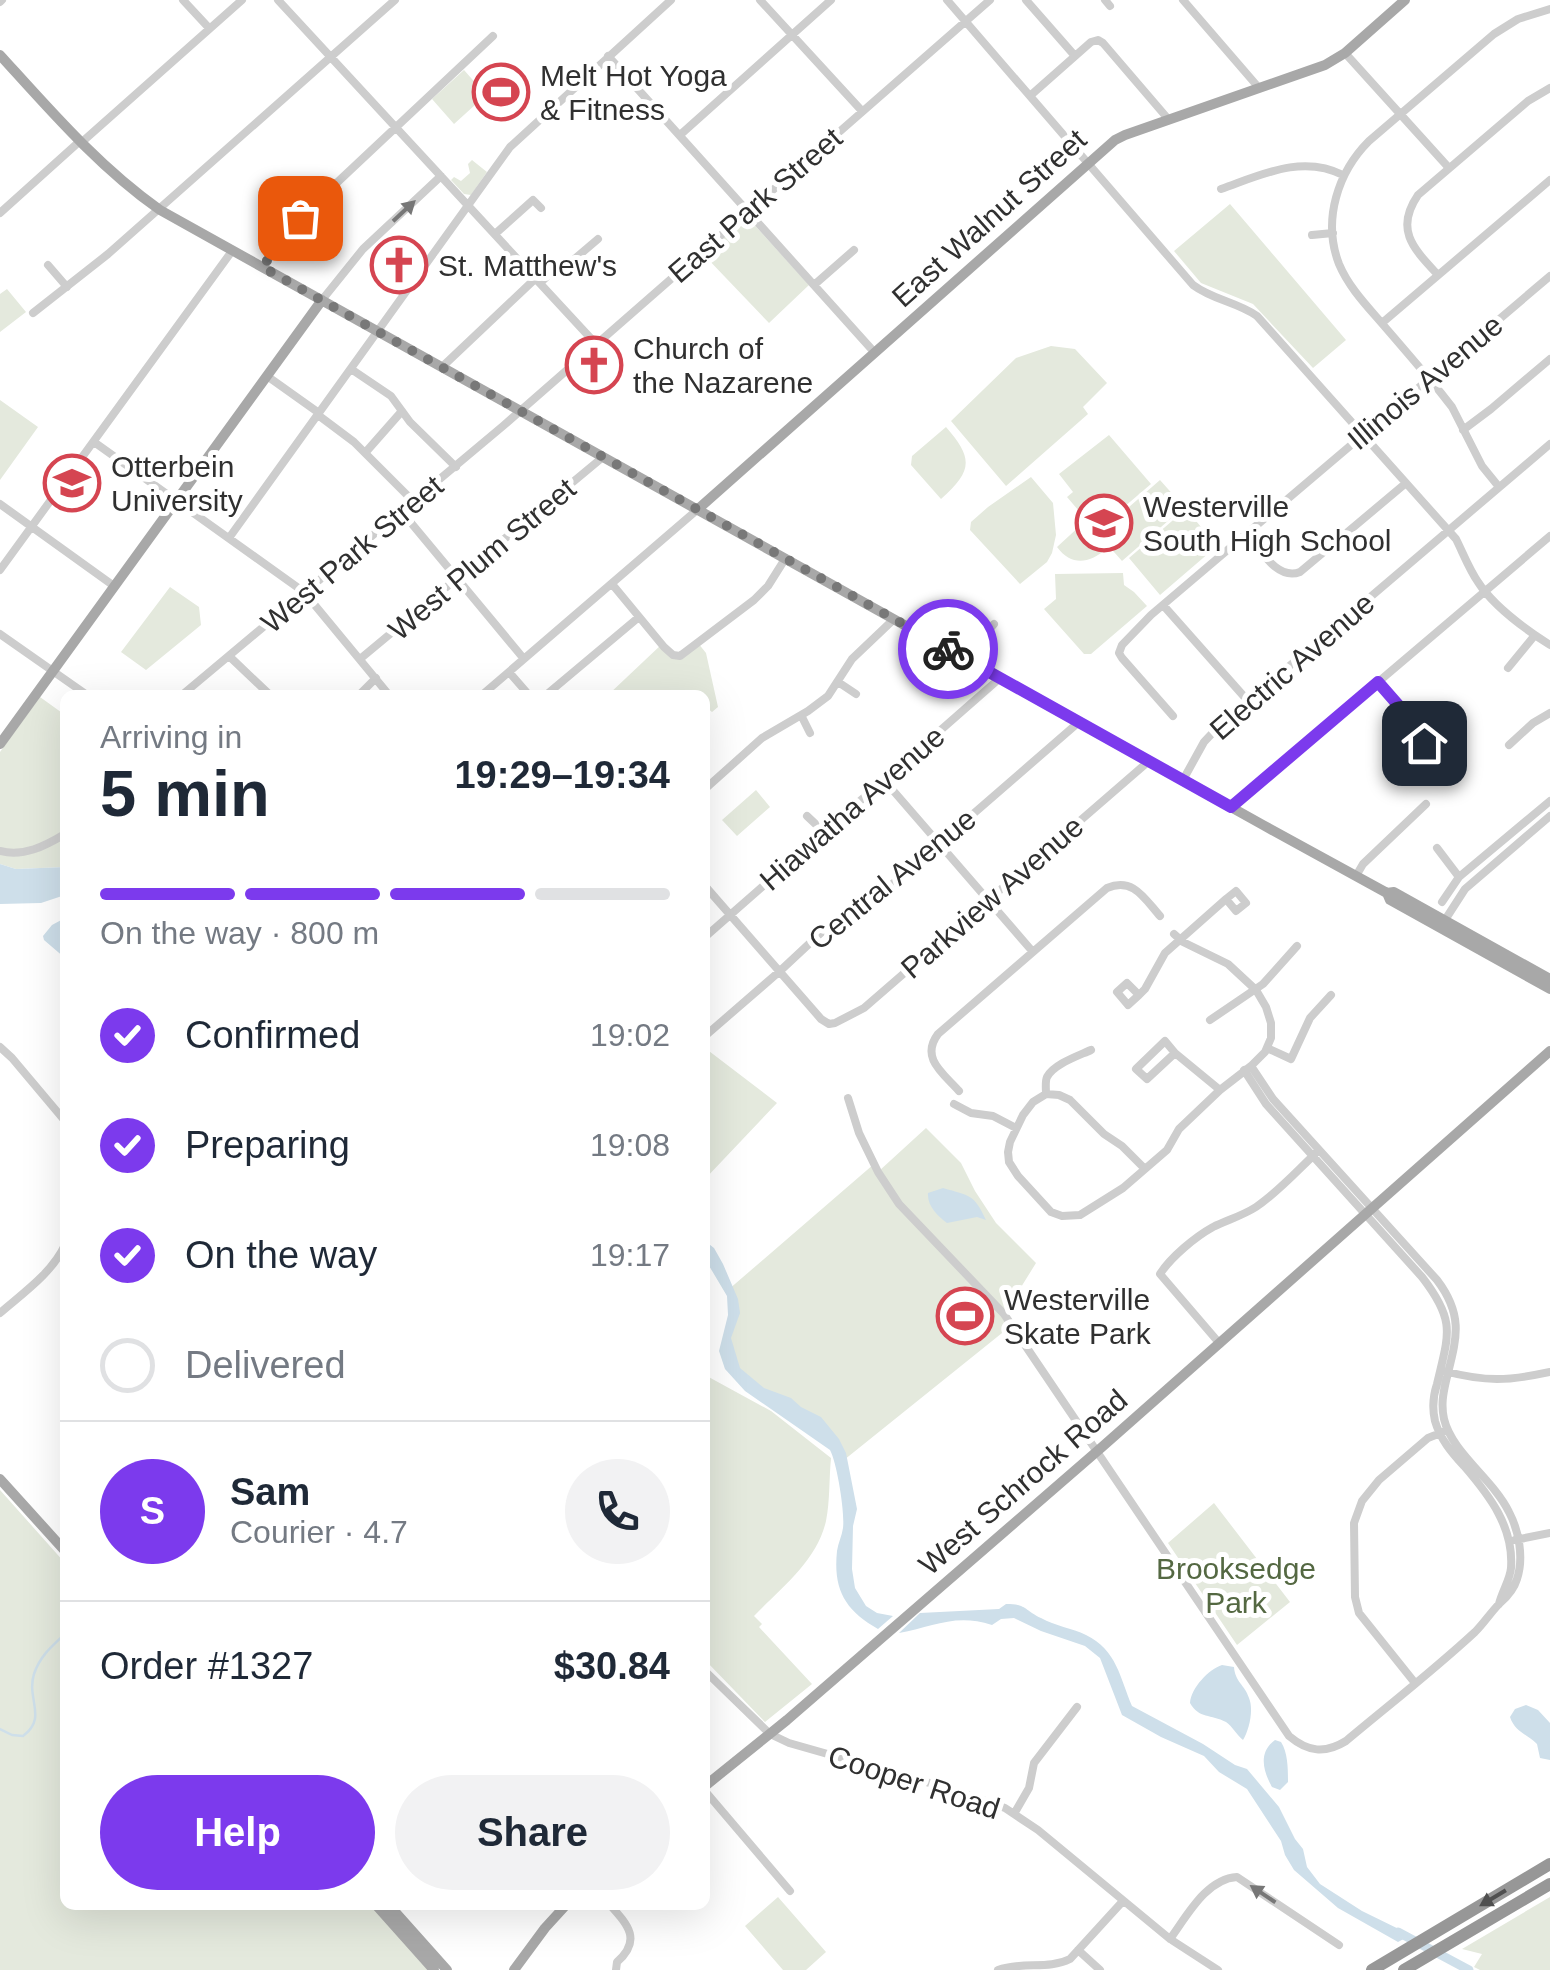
<!DOCTYPE html>
<html lang="en">
<head>
<meta charset="utf-8">
<style>
  body { margin:0; font-family:Arial,sans-serif; background:#f2f2f3; color:#1f2937; height:100vh; display:flex; flex-direction:column; font-size:38px; white-space:nowrap }
  * { box-sizing:border-box; margin:0 }
  p { font-size:32px; color:#747a83 }
  .icon { flex:none; width:55px; height:55px; fill:none; stroke:currentColor; stroke-width:2; stroke-linecap:round; stroke-linejoin:round }
  .map { position:relative; flex:1; overflow:hidden }
  .sheet { position:absolute; left:60px; top:690px; width:650px; height:1220px; display:flex; flex-direction:column; background:#fff; border-radius:15px; box-shadow:0 10px 40px #0002 }
  .sheet>* { flex:none }
  .pin { position:absolute; display:grid; place-items:center; width:85px; height:85px; color:#fff; margin:-42px; border-radius:20px; box-shadow:0 5px 15px #0006 }
  .courier { position:absolute; display:grid; place-items:center; width:100px; height:100px; margin:-50px; border:8px solid #7c3aed; border-radius:50%; background:#fff; color:#222; box-shadow:0 2px 12px #0007 }
  .summary em { font-style:normal; font-weight:700 }
  .summary div { display:flex; flex-direction:column-reverse }
  .summary { display:flex; align-items:center; justify-content:space-between; height:170px; padding:0 40px }
  h1 { font-size:65px; font-weight:700; line-height:75px }
  .bar { display:grid; grid-template-columns:repeat(4,1fr); gap:15px 10px; align-content:center; height:120px; padding:0 40px }
  .bar i { height:12px; border-radius:8px; background:#e0e1e3 }
  .bar .on { background:#7c3aed }
  .bar p { grid-column:span 4 }
  .line { display:flex; align-items:center; gap:25px; padding:0 40px; border-top:2px solid #e0e1e3 }
  .line div { flex:1 }
  .round { display:grid; place-items:center; flex:none; width:105px; height:105px; border-radius:52px; background:#f2f2f3 }
  ol { padding:0 40px; list-style:none }
  li { display:flex; align-items:center; gap:30px; height:110px }
  li p { margin-inline-start:auto }
  li .icon { padding:10px; border-radius:50%; background:#7c3aed; color:#fff; stroke-width:4 }
  li:last-child { color:#747a83 }
  li i { width:55px; height:55px; border:5px solid #e0e1e3; border-radius:50% }
  .cta { display:flex; gap:20px; margin-top:auto; padding:20px 40px }
  .cta a { flex:1; height:115px; border-radius:60px; background:#7c3aed; color:#fff; font-size:40px; font-weight:700; line-height:115px; text-align:center }
  .cta a+a { background:#f2f2f3; color:#1f2937 }
  .map>svg:first-child { display:block }
  .green { fill:#e4e9dd }
  .water { fill:#cedfea }
  .lines { fill:none; stroke-linecap:round; stroke-linejoin:round }
  .stream { stroke:#cedfea; stroke-width:2.5 }
  .river { stroke:#cedfea; stroke-width:9 }
  .minor { stroke:#cdcdcd; stroke-width:8 }
  .major { stroke:#a8a8a8; stroke-width:10 }
  .highway { stroke:#979797; stroke-width:12 }
  .oneway { fill:#777 }
  .oneway2 { fill:#4f4f4f }
  .done { stroke:#787878; stroke-width:10; stroke-dasharray:0 18 }
  .route { stroke:#7c3aed; stroke-width:12 }
  .labels { text-anchor:middle; dominant-baseline:central; stroke-width:10; stroke-linejoin:round; paint-order:stroke }
  .poi-label { font-size:30px; fill:#303030; stroke:#fff; text-anchor:start }
  .street-label { font-size:30px; fill:#303030; stroke:#fff }
  .park-label { font-size:30px; fill:#546842; stroke:#fff }
</style>
</head>
<body>
<div class="map">
<svg width="1550" height="1970" viewBox="0 0 1550 1970">
  <rect width="100%" height="100%" fill="#fff"/>
  <path class="green" d="M464,70L486,95L454,124L432,99Z
    M472,160L487,172L471,195L464,194L451,180L454,177L461,181L470,173L468,164Z
    M1230,204L1346,340L1313,368L1253,304L1201,283L1174,251Z
    M745,219H749L809,285L769,323L704,255Z
    M7,289L26,312L0,332V294Z
    M1051,346L1075,349L1107,383L1083,407L1088,414L1006,486L951,421L1016,358Z
    M0,400L38,427L0,480Z
    M946,427C974,459 972,471 941,499L911,465L912,456Z
    M1109,435L1151,484L1096,531L1067,497L1073,492L1059,474Z
    M1031,477L1053,503L1056,535L1052,553L1047,562L1020,584L970,530L971,522L988,507Z
    M1160,480L1184,507L1122,561L1098,534Z
    M1186,509L1217,546L1160,595L1129,558Z
    M1082,524L1106,549C1089,564 1071,566 1057,547Z
    M1123,573L1124,585L1134,592L1147,606L1091,654H1084L1044,609L1056,599L1055,574Z
    M170,587L199,607L201,625L146,670L121,652Z
    M698,643L706,653L718,707L712,712L705,706V695H691L687,691L683,695H608L662,644L680,656Z
    M40,697L65,715V867L16,869L0,864V752Z
    M756,790L770,807L737,836L722,820Z
    M705,1048L777,1103L705,1179Z
    M926,1128L961,1163L975,1191L996,1223L1036,1263L1005,1313L1012,1325L844,1460L735,1370L724,1345L733,1313L728,1290L874,1164L879,1171Z
    M705,1375L771,1411L831,1458C829,1478 830,1501 826,1521C817,1561 781,1588 754,1616L762,1624L759,1627L812,1684L765,1722L705,1660Z
    M0,1490L65,1563V1905H372L430,1970H0Z
    M1214,1503L1290,1602L1237,1645L1168,1543Z
    M778,1897L826,1952L806,1970H783L745,1926Z
    M1550,1897V1970H1480L1474,1967L1482,1954L1462,1949Z"/>
  <path class="water" d="M0,864L16,869L65,867V895L41,903L0,904Z
    M65,918V958L44,940L43,936L52,925Z
    M943,1188C970,1196 974,1194 986,1220L977,1217L947,1223C938,1216 927,1206 928,1193Z
    M705,1241L714,1248L723,1264L738,1299L740,1313L731,1338L740,1368L764,1388L791,1398L801,1407L821,1417L839,1439L846,1453L857,1509L853,1526L852,1569L855,1588L866,1606L877,1613L893,1616L878,1629C845,1610 833,1590 837,1551C838,1543 842,1536 843,1528C845,1512 837,1463 830,1450L745,1391L725,1369L719,1351L728,1315L727,1296L705,1259Z
    M1006,1604C1027,1604 1024,1610 1041,1618C1055,1626 1072,1628 1086,1635C1117,1650 1120,1678 1132,1706L1203,1744L1235,1765L1247,1769L1279,1807L1295,1839L1303,1849L1307,1867L1320,1884L1362,1911L1411,1935L1398,1942L1338,1908L1294,1870L1285,1855L1281,1841L1247,1789L1219,1772L1204,1756L1161,1737L1122,1715L1100,1658L1085,1646L1041,1631L1014,1618L1001,1619L992,1625C955,1613 933,1627 899,1633L920,1613L999,1609Z
    M1222,1665L1234,1667C1235,1682 1245,1685 1249,1698C1254,1710 1249,1730 1243,1740C1237,1735 1232,1726 1226,1722C1211,1714 1199,1719 1190,1703C1191,1688 1209,1669 1222,1665Z
    M1526,1705L1538,1710L1550,1723V1760L1540,1758L1537,1744C1527,1734 1515,1732 1510,1717L1515,1709Z
    M1275,1740L1281,1742C1288,1753 1288,1769 1288,1782L1280,1790L1272,1787C1263,1771 1258,1752 1275,1740Z"/>
  <g class="lines">
    <path class="stream" d="M0,1729L12,1735L23,1736C48,1718 26,1699 34,1674C40,1656 52,1646 65,1634"/>
    <path class="river" d="M1398,1932L1469,1970"/>
    <path class="minor" d="M183,0L209,28
      M278,0L596,344
      M760,0L862,111
      M947,0L1193,285C1213,300 1237,302 1257,316L1456,539C1463,553 1469,569 1478,582C1494,607 1525,629 1550,645
      M1026,0L1075,56
      M1105,0L1110,6
      M1183,0L1259,88
      M0,2L2,0
      M1345,53L1449,168
      M608,56L875,353
      M1031,95L1091,42L1098,40L1103,43L1169,120
      M680,135L831,0
      M82,142L242,0
      M1221,189C1261,175 1302,154 1343,175
      M0,213L80,141
      M495,234L533,200L541,208
      M1312,235L1333,233
      M48,265L67,287
      M262,267L310,208L493,36
      M1438,275C1414,249 1394,230 1418,195L1528,101L1550,88
      M540,283L559,265L571,262L598,239
      M814,285L854,250
      M322,300L363,249L441,176
      M33,313L108,254L395,0
      M1382,323L1550,180
      M442,367L536,278
      M351,369L391,396L410,422L456,467
      M267,376L319,413
      M318,415L354,442L414,502
      M1463,430L1491,409L1550,359
      M94,442L304,592L389,695
      M365,453L402,411
      M1499,487L1482,466L1452,407L1441,393C1423,371 1404,349 1385,327C1368,307 1349,288 1339,264C1322,220 1338,172 1369,141L1494,34L1518,19L1550,9
      M0,504L114,586
      M402,512L524,659
      M1247,534C1260,549 1277,581 1300,572L1406,483
      M229,538L510,147L671,0
      M0,570L232,251
      M612,584L664,647L673,655L680,656L754,600L768,586L785,559
      M1163,605L1248,701
      M0,634L87,695
      M229,656L270,695
      M964,658L994,624
      M360,659L603,457
      M1508,668L1535,635
      M509,672L529,695
      M838,682L856,694
      M1378,682C1385,690 1396,700 1401,710C1407,726 1397,738 1421,743L1431,736
      M182,695L503,426L990,0
      M359,695L376,678
      M482,695L697,510
      M546,695L639,617
      M801,715L810,733
      M1173,716L1122,658L1119,653L1122,645L1151,615L1550,276
      M1509,745L1533,723L1550,713
      M884,780L1033,952
      M1183,780L1204,742L1220,725L1550,444
      M705,789L762,738L808,711L828,696L852,659L893,620
      M1231,807L1550,536
      M807,816L825,833
      M1437,848L1459,877
      M0,851C24,857 45,846 65,834
      M1356,876L1363,864L1426,804
      M705,886L821,1019L829,1024L835,1023L864,1008L1149,761
      M1236,891L1246,903L1236,911L1226,899Z
      M1442,902L1459,877L1550,801
      M1445,920L1465,889L1550,816
      M705,937L1000,678
      M1127,983L1139,995L1128,1005L1117,992Z
      M1139,995L1145,989L1165,953L1226,899
      M1210,1020L1263,984L1297,946
      M705,1036L780,971L825,929L874,900L1079,722
      M1165,1041L1175,1053L1147,1079L1136,1069Z
      M0,1047L12,1058L65,1121
      M1267,1048L1291,1059L1310,1018L1331,995
      M1175,1053L1220,1090
      M1244,1070L1266,1104L1422,1277C1456,1321 1449,1333 1437,1384C1433,1396 1432,1408 1435,1421C1440,1439 1452,1453 1464,1466C1489,1495 1514,1527 1511,1568C1510,1580 1502,1591 1499,1604
      M959,1091C943,1073 920,1058 938,1034L1107,888C1133,877 1144,898 1160,916
      M1046,1094L1033,1102L1023,1115L1010,1142L1008,1152L1009,1162L1018,1176L1051,1212L1062,1216L1080,1215L1123,1188L1167,1150L1179,1129L1220,1090L1251,1066L1265,1052L1271,1038V1023L1266,1007L1256,990L1228,964L1183,942L1174,934
      M1046,1094L1059,1095L1070,1100L1104,1134L1122,1146L1145,1169
      M1046,1094C1046,1089 1045,1081 1047,1077C1054,1064 1078,1056 1091,1050
      M848,1098L859,1133L878,1172L899,1204L1004,1314L1289,1736C1308,1752 1325,1754 1346,1741C1389,1705 1434,1670 1475,1632C1484,1623 1491,1612 1500,1603C1508,1596 1514,1589 1517,1579C1524,1558 1519,1531 1509,1512C1493,1479 1452,1453 1444,1419C1441,1405 1443,1394 1446,1381C1456,1340 1465,1317 1437,1280L1273,1099L1251,1066
      M954,1104L971,1113L993,1116L1016,1128
      M0,1313C23,1293 52,1273 65,1245
      M1220,1344L1160,1274C1171,1257 1195,1237 1213,1227C1227,1220 1242,1216 1256,1207C1277,1193 1296,1172 1315,1154
      M1444,1371C1486,1382 1508,1381 1550,1372
      M1515,1540L1550,1533
      M705,1671L770,1734L789,1743L954,1790L1005,1808L1038,1830L1170,1939L1218,1970
      M1415,1683L1359,1613L1355,1597L1354,1523L1362,1501L1379,1480L1428,1438L1443,1432
      M705,1791L790,1891
      M1014,1814L1029,1788L1034,1763L1077,1707
      M610,1905C628,1925 642,1940 617,1962L616,1970
      M1170,1939C1187,1916 1206,1879 1237,1877L1339,1945
      M1078,1950L1100,1970
      M998,1970C1023,1961 1048,1970 1070,1959L1123,1901"/>
    <path class="major" d="M0,55C50,110 99,167 160,210L1263,825L1387,893L1394,892L1550,979
      M697,510L1115,140L1125,135L1325,65L1345,53L1405,0
      M0,744L322,300
      M1387,893L1390,900L1550,989
      M0,1479L65,1551
      M705,1786L787,1720L1102,1447L1550,1051
      M376,1905L434,1970
      M389,1905L447,1970
      M514,1970L545,1928L566,1905"/>
    <path class="highway" d="M1372,1970L1550,1864
      M1404,1970L1550,1884"/>
  </g>
  <defs><path id="oneway-solid" d="M-6-.8H1V-3.2L6.5 0L1 3.2V.8H-6Z" transform="scale(2.5)"/></defs>
  <g class="oneway">
    <use href="#oneway-solid" transform="translate(404 211) rotate(-43)"/>
    <use href="#oneway-solid" transform="translate(1263 1894) rotate(-146)"/>
  </g>
  <use class="oneway2" href="#oneway-solid" transform="translate(1493 1898) rotate(149)"/>
  <g class="lines">
    <path class="done" d="M300,218L262,267L948,649"/>
    <path class="route" d="M948,649L1231,807L1378,682L1399,706L1403,730L1414,743H1424"/>
  </g>
  <defs>
    <g id="stadium-ring" transform="scale(2.875)"><circle r="9.5" fill="#fff" stroke="#d54551" stroke-width="1.5"/><path d="M0-5a6.5 5 0 1 0 0 10a6.5 5 0 1 0 0-10ZM-3.5-1.8h7v3.6h-7Z" fill="#d54551"/></g>
    <g id="church-ring" transform="scale(2.875)"><circle r="9.5" fill="#fff" stroke="#d54551" stroke-width="1.5"/><path d="M-1.2-6h2.4v3.5h3.3v2.4h-3.3V6h-2.4V-.1h-3.3v-2.4h3.3Z" fill="#d54551"/></g>
    <g id="university-ring" transform="scale(2.875)"><circle r="9.5" fill="#fff" stroke="#d54551" stroke-width="1.5"/><path d="M0-5L7-2L0 1L-7-2ZM-4 1L0 2.5L4 1V4Q0 6-4 4Z" fill="#d54551"/></g>
    <g id="school-ring" transform="scale(2.875)"><circle r="9.5" fill="#fff" stroke="#d54551" stroke-width="1.5"/><path d="M0-5L7-2L0 1L-7-2ZM-4 1L0 2.5L4 1V4Q0 6-4 4Z" fill="#d54551"/></g>
  </defs>
  <g fill-rule="evenodd">
    <use href="#stadium-ring" x="501" y="92"/>
    <use href="#church-ring" x="399" y="265"/>
    <use href="#church-ring" x="594" y="365"/>
    <use href="#university-ring" x="72" y="483"/>
    <use href="#school-ring" x="1104" y="523"/>
    <use href="#stadium-ring" x="965" y="1316"/>
  </g>
  <g class="labels">
    <g class="poi-label">
      <text x="540" y="75">Melt Hot Yoga<tspan x="540" dy="34">&amp; Fitness</tspan></text>
      <text x="438" y="265">St. Matthew's</text>
      <text x="633" y="348">Church of<tspan x="633" dy="34">the Nazarene</tspan></text>
      <text x="111" y="466">Otterbein<tspan x="111" dy="34">University</tspan></text>
      <text x="1143" y="506">Westerville<tspan x="1143" dy="34">South High School</tspan></text>
      <text x="1004" y="1299">Westerville<tspan x="1004" dy="34">Skate Park</tspan></text>
    </g>
    <g class="street-label">
      <text transform="translate(755 205) rotate(-41)">East Park Street</text>
      <text transform="translate(989 218) rotate(-42)">East Walnut Street</text>
      <text transform="translate(1425 382) rotate(-40)">Illinois Avenue</text>
      <text transform="translate(352 554) rotate(-40)">West Park Street</text>
      <text transform="translate(482 559) rotate(-40)">West Plum Street</text>
      <text transform="translate(1292 666) rotate(-41)">Electric Avenue</text>
      <text transform="translate(852 808) rotate(-41)">Hiawatha Avenue</text>
      <text transform="translate(892 879) rotate(-39)">Central Avenue</text>
      <text transform="translate(992 897) rotate(-41)">Parkview Avenue</text>
      <text transform="translate(1023 1482) rotate(-41)">West Schrock Road</text>
      <text transform="translate(914 1782) rotate(18)">Cooper Road</text>
    </g>
    <g class="park-label">
      <text x="1236" y="1568">Brooksedge<tspan x="1236" dy="34">Park</tspan></text>
    </g>
  </g>
</svg>
<div class="pin" style="left:300px;top:218px;background:#ea580c"><svg class="icon" aria-label="bag" viewBox="0 0 24 24"><path d="M5 8h14l-1 12H6zM9 8a3 3 0 0 1 6 0"/></svg></div>
<div class="pin" style="left:1424px;top:743px;background:#1f2937"><svg class="icon" aria-label="home" viewBox="0 0 24 24"><path d="M3 11l9-7 9 7M6 9v11h12V9"/></svg></div>
<div class="courier" style="left:948px;top:649px"><svg class="icon" aria-label="bike" viewBox="0 0 24 24"><circle cx="6" cy="16" r="4"/><circle cx="18" cy="16" r="4"/><path d="M6 16l4-8h5l3 8M10 8l3 8H6M13 5h3"/></svg></div>
<section class="sheet">
<div class="summary"><div><h1>5 min</h1><p>Arriving in</p></div><em>19:29–19:34</em></div>
<div class="bar"><i class="on"></i><i class="on"></i><i class="on"></i><i></i><p>On the way · 800 m</p></div>
<ol>
<li><svg class="icon" aria-label="check" viewBox="0 0 24 24"><path d="M5 12l5 5 9-10"/></svg>Confirmed<p>19:02</p></li>
<li><svg class="icon" aria-label="check" viewBox="0 0 24 24"><path d="M5 12l5 5 9-10"/></svg>Preparing<p>19:08</p></li>
<li><svg class="icon" aria-label="check" viewBox="0 0 24 24"><path d="M5 12l5 5 9-10"/></svg>On the way<p>19:17</p></li>
<li><i></i>Delivered</li>
</ol>
<div class="line" style="height:180px"><b class="round" style="background:#7c3aed;color:#fff">S</b><div><b>Sam</b><p>Courier · 4.7</p></div><a class="round"><svg class="icon" aria-label="phone" viewBox="0 0 24 24"><path d="M5 4h4l2 5-3 2q2 4 5 5l2-3 5 2v4C11 20 4 13 5 4z"/></svg></a></div>
<div class="line" style="height:130px"><div>Order #1327</div><b>$30.84</b></div>
<div class="cta"><a>Help</a><a>Share</a></div>
</section>
</div>
</body>
</html>
